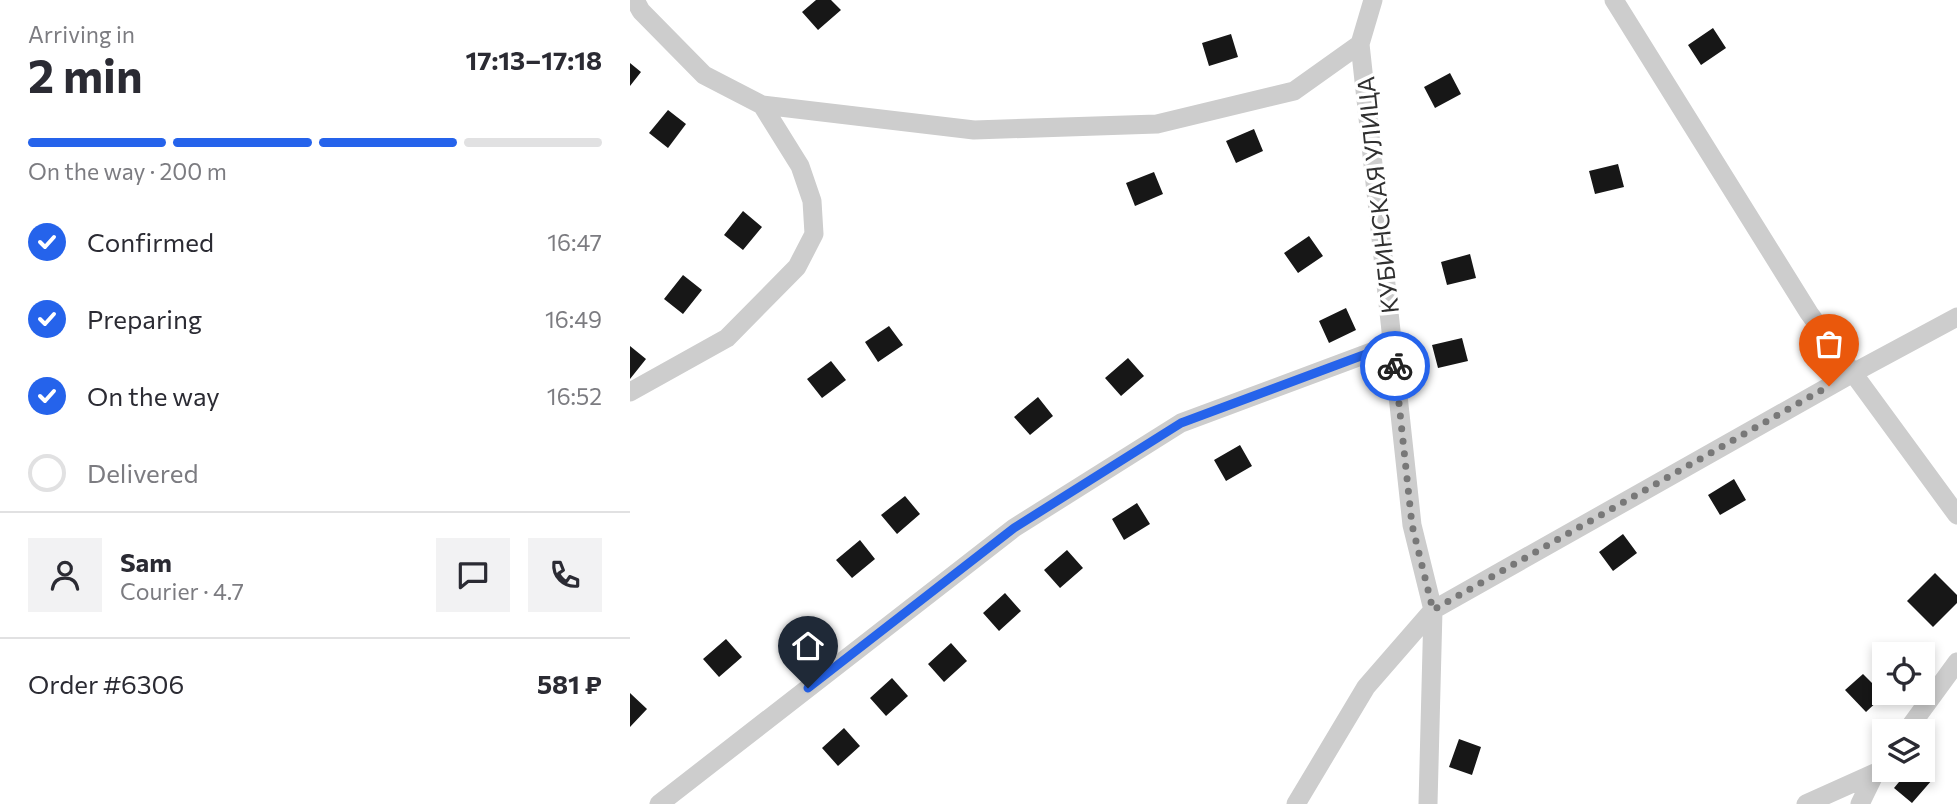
<!DOCTYPE html>
<html lang="en">
<head>
<meta charset="utf-8">
<style>
  body { margin:0; font-family:Commissioner,sans-serif; background:#f2f2f3; color:#2b2b33; height:100vh; display:flex; flex-direction:column; font-size:26px; white-space:nowrap }
  * { box-sizing:border-box; margin:0 }
  p { font-size:23px; color:#7c7c81 }
  .icon { flex:none; width:38px; height:38px; fill:none; stroke:currentColor; stroke-width:2; stroke-linecap:round; stroke-linejoin:round }
  .map { position:relative; flex:1; overflow:hidden }
  .details { display:flex; flex-direction:column; background:#fff; width:630px }
  .details>* { flex:none }
  .buttons { position:absolute; left:1242px; top:642px; display:grid; gap:14px }
  .buttons a { display:grid; place-items:center; width:63px; height:63px; border-radius:0px; background:#fff; box-shadow:0 4px 10px #0003; font-size:35px }
  .pin { position:absolute; display:grid; place-items:center; width:60px; height:60px; color:#fff; margin:-72px -30px; border-radius:50% 50% 50% 0; rotate:-45deg; box-shadow:0 0 7px #0007 }
  .pin .icon { rotate:45deg }
  .courier { position:absolute; display:grid; place-items:center; width:70px; height:70px; margin:-35px; border:5px solid #2563eb; border-radius:50%; background:#fff; color:#222; box-shadow:0 2px 9px #0007 }
  .summary em { font-style:normal; font-weight:700 }
  .summary div { display:flex; flex-direction:column-reverse }
  .summary { display:flex; align-items:center; justify-content:space-between; height:119px; padding:0 28px }
  h1 { font-size:46px; font-weight:700; line-height:52px }
  .bar { display:grid; grid-template-columns:repeat(4,1fr); gap:10px 7px; align-content:center; height:84px; padding:0 28px }
  .bar i { height:9px; border-radius:5px; background:#e1e1e2 }
  .bar .current { background:#2563eb }
  .bar p { grid-column:span 4 }
  .line { display:flex; align-items:center; gap:18px; padding:0 28px; border-top:2px solid #e1e1e2 }
  .line div { flex:1 }
  .round { display:grid; place-items:center; flex:none; width:74px; height:74px; border-radius:0px; background:#f2f2f3 }
  ol { padding:0 28px; list-style:none }
  li { display:flex; align-items:center; gap:21px; height:77px }
  li p { margin-inline-start:auto }
  li .icon { padding:7px; border-radius:50%; background:#2563eb; color:#fff; stroke-width:4 }
  li:last-child { color:#7c7c81 }
  li i { width:38px; height:38px; border:4px solid #e1e1e2; border-radius:50% }
  main { display:flex; flex:1; min-height:0 }
  .map>svg:first-child { display:block }
  .building { fill:#171717 }
  .lines { fill:none; stroke-linecap:round; stroke-linejoin:round }
  .minor { stroke:#cdcdcd; stroke-width:19 }
  .done { stroke:#787878; stroke-width:7; stroke-dasharray:0 12.6 }
  .route { stroke:#2563eb; stroke-width:9 }
  .labels { text-anchor:middle; dominant-baseline:central; stroke-width:7; stroke-linejoin:round; paint-order:stroke }
  .street-label { font-size:24px; fill:#303030; stroke:#fff }
</style>
</head>
<body>
<main>
<section class="details">
<div class="summary"><div><h1>2 min</h1><p>Arriving in</p></div><em>17:13–17:18</em></div>
<div class="bar"><i class="current"></i><i class="current"></i><i class="current"></i><i></i><p>On the way · 200 m</p></div>
<ol>
<li><svg class="icon" aria-label="check" viewBox="0 0 24 24"><path d="M5 12l5 5 9-10"/></svg>Confirmed<p>16:47</p></li>
<li><svg class="icon" aria-label="check" viewBox="0 0 24 24"><path d="M5 12l5 5 9-10"/></svg>Preparing<p>16:49</p></li>
<li><svg class="icon" aria-label="check" viewBox="0 0 24 24"><path d="M5 12l5 5 9-10"/></svg>On the way<p>16:52</p></li>
<li><i></i>Delivered</li>
</ol>
<div class="line" style="height:126px"><a class="round"><svg class="icon" aria-label="person" viewBox="0 0 24 24"><circle cx="12" cy="8" r="4"/><path d="M4 21q1-7 8-7t8 7"/></svg></a><div><b>Sam</b><p>Courier · 4.7</p></div><a class="round"><svg class="icon" aria-label="chat" viewBox="0 0 24 24"><path d="M4 5h16v11H9l-5 4z"/></svg></a><a class="round"><svg class="icon" aria-label="phone" viewBox="0 0 24 24"><path d="M5 4h4l2 5-3 2q2 4 5 5l2-3 5 2v4C11 20 4 13 5 4z"/></svg></a></div>
<div class="line" style="height:91px"><div>Order #6306</div><b>581 ₽</b></div>
</section>
<div class="map">
<svg width="1327" height="804" viewBox="0 0 1327 804">
  <rect width="100%" height="100%" fill="#fff"/>
  <path class="building" d="M186,0H201L211,10L188,30L172,12Z
    M1083,28L1096,48L1071,65L1058,45Z
    M601,34L608,57L579,66L572,43Z
    M0,63L11,72L0,86Z
    M820,73L831,94L805,108L794,87Z
    M38,110L56,124L38,148L19,133Z
    M624,129L633,151L606,163L596,141Z
    M988,164L994,187L965,194L959,171Z
    M524,172L533,194L505,206L496,183Z
    M113,211L132,227L113,250L94,235Z
    M679,236L693,256L668,273L654,253Z
    M840,254L846,278L817,285L811,262Z
    M53,275L72,290L53,314L34,299Z
    M716,308L726,330L699,343L689,321Z
    M259,326L273,345L248,362L235,342Z
    M832,338L838,361L808,368L802,345Z
    M0,346L16,359L0,379Z
    M498,358L514,376L491,396L475,378Z
    M201,361L216,380L192,398L177,379Z
    M408,397L423,416L400,435L384,417Z
    M610,445L622,466L596,481L584,460Z
    M1104,479L1116,500L1090,515L1078,495Z
    M275,496L290,514L267,534L251,515Z
    M507,503L520,524L494,540L482,519Z
    M993,534L1007,553L983,571L969,552Z
    M230,540L245,559L222,578L206,560Z
    M437,550L453,568L430,588L414,570Z
    M1305,573L1327,595V603L1303,627L1277,601Z
    M375,593L391,611L369,631L353,613Z
    M96,639L112,657L89,677L73,659Z
    M321,643L337,661L314,682L298,664Z
    M1233,674L1254,695L1236,712L1215,690Z
    M262,678L278,696L256,716L240,698Z
    M0,693L17,709L0,727Z
    M214,728L230,746L208,766L192,748Z
    M829,739L851,747L842,775L819,767Z
    M1279,770H1290L1302,780L1282,803L1264,788Z"/>
  <g class="lines">
    <path class="minor" d="M984,0L1179,313L1327,515
      M730,44L782,525L803,610L798,804
      M132,105L344,130L527,124L664,91L730,44L743,0
      M0,392L97,338L167,267L184,234L182,201L170,166L132,105L74,75L11,11L5,0
      M1276,732L1327,662
      M29,804L384,528L551,423L763,344
      M666,804L736,687L803,610L1223,373L1327,317
      M1176,804L1245,773L1230,804"/>
  </g>
  <g class="lines">
    <path class="done" d="M765,366L782,525L803,610L1199,386"/>
    <path class="route" d="M178,688L384,528L551,423L763,344L765,366"/>
  </g>
  <g class="labels">
    <g class="street-label">
      <text transform="translate(747 195) rotate(-96)">КУБИНСКАЯ УЛИЦА</text>
    </g>
  </g>
</svg>
<div class="buttons">
<a><svg class="icon" aria-label="locate" viewBox="0 0 24 24"><circle cx="12" cy="12" r="6"/><path d="M12 2v4M12 18v4M2 12h4M18 12h4"/></svg></a>
<a><svg class="icon" aria-label="layers" viewBox="0 0 24 24"><path d="M12 4l9 5-9 5-9-5zM3 14l9 5 9-5"/></svg></a>
</div>
<div class="pin" style="left:1199px;top:386px;background:#ea580c"><svg class="icon" aria-label="bag" viewBox="0 0 24 24"><path d="M5 8h14l-1 12H6zM9 8a3 3 0 0 1 6 0"/></svg></div>
<div class="pin" style="left:178px;top:688px;background:#1f2937"><svg class="icon" aria-label="home" viewBox="0 0 24 24"><path d="M3 11l9-7 9 7M6 9v11h12V9"/></svg></div>
<div class="courier" style="left:765px;top:366px"><svg class="icon" aria-label="bike" viewBox="0 0 24 24"><circle cx="6" cy="16" r="4"/><circle cx="18" cy="16" r="4"/><path d="M6 16l4-8h5l3 8M10 8l3 8H6M13 5h3"/></svg></div>
</div>
</main>
</body>
</html>
